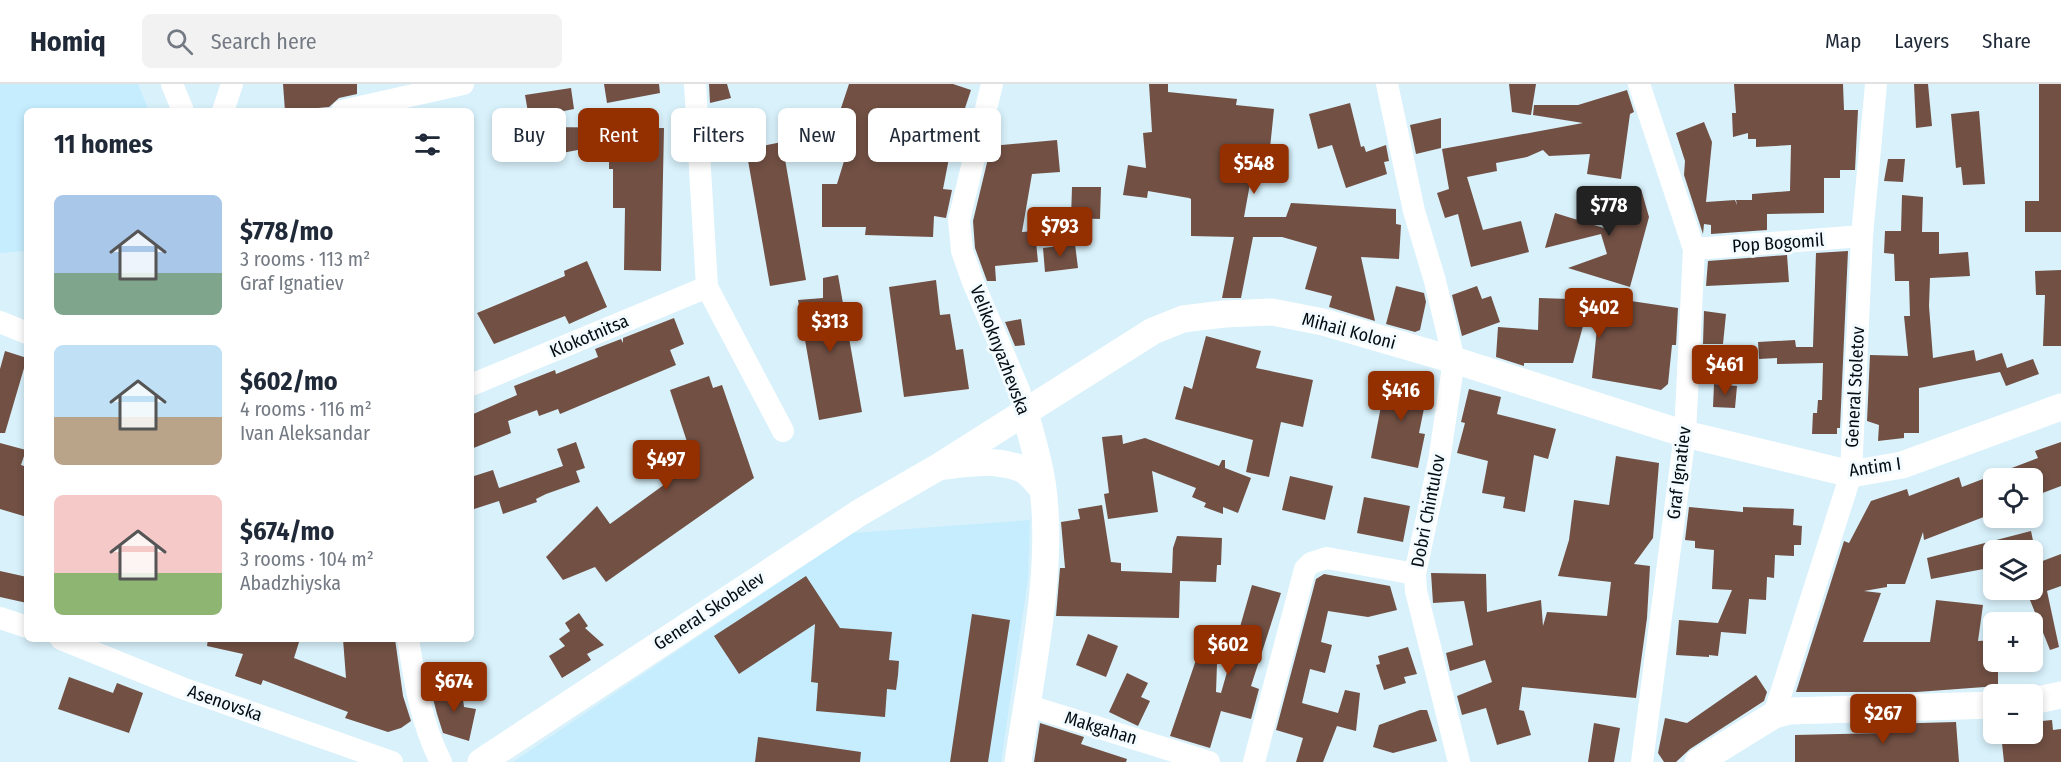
<!DOCTYPE html>
<html lang="en">
<head>
<meta charset="utf-8">
<style>
	:root { --surface:#fff; --page:#f2f2f3; --text:#1f2937; --muted:#747a83; --line:#e0e1e3; --accent:#942f00 }
	body { margin:0; font-family:"Fira Sans Condensed",sans-serif; background:var(--page); color:var(--text); height:100vh; display:flex; flex-direction:column; font-size:22px; white-space:nowrap }
	* { box-sizing:border-box; margin:0 }
	p { font-size:20px; color:var(--muted) }
	.icon { flex:none; width:33px; height:33px; fill:none; stroke:currentColor; stroke-width:2; stroke-linecap:round; stroke-linejoin:round }
	.map { position:relative; flex:1; overflow:hidden }
	.details { position:absolute; left:24px; top:24px; width:450px; height:534px; display:flex; flex-direction:column; background:var(--surface); border-radius:9px; box-shadow:0 3px 9px #0003 }
	.details>* { flex:none }
	.banner { position:absolute; left:492px; top:24px; width:570px; height:54px; display:flex; gap:12px }
	.controls { position:absolute; left:1983px; top:384px; display:grid; gap:12px }
	.controls a { display:grid; place-items:center; width:60px; height:60px; border-radius:9px; background:var(--surface); box-shadow:0 3px 9px #0003; font-size:30px }
	.price { position:absolute; translate:-50% -51px; padding:0 14px; border-radius:6px; background:var(--accent); color:#fff; font-size:20px; line-height:39px; filter:drop-shadow(0 2px 3px #0008) }
	.price::after { content:''; position:absolute; left:50%; top:36px; width:18px; height:14px; margin-left:-9px; background:inherit; clip-path:polygon(0 0,100% 0,50% 100%) }
	.price.active { background:#222; color:#fff }
	ul { padding:0; list-style:none }
	li { display:flex; align-items:center; gap:18px; height:150px; padding:0 30px }
	li span { display:grid; place-items:center; flex:none; width:168px; height:120px; border-radius:9px; color:#555 }
	li>.icon { margin-inline-start:auto }
	span .icon { width:72px; height:72px; fill:#fffc; stroke-width:1 }
	li b { font-size:26px }
	h2 { display:flex; justify-content:space-between; align-items:center; height:72px; padding:0 30px; font-size:26px }
	.pill { padding:0 21px; border-radius:9px; background:var(--surface); box-shadow:0 3px 9px #0003; font-size:21px; line-height:54px }
	.pill.active { background:var(--accent); color:#fff }
	header { display:flex; align-items:center; gap:36px; box-sizing:border-box; height:84px; padding:0 30px; background:var(--surface); border-bottom:2px solid var(--line) }
	header strong { font-size:28px }
	nav { display:flex; gap:33px; margin-inline-start:auto; font-size:21px }
	.search { width:420px; height:54px; background:var(--page); display:flex; align-items:center; gap:15px; box-sizing:border-box; padding:0 21px; border-radius:9px; color:var(--muted); font-size:22px }
	.map>svg:first-child { display:block }
</style>
</head>
<body>
<header>
<strong>Homiq</strong>
<div class="search"><svg class="icon" aria-label="search" viewBox="0 0 24 24"><circle cx="10" cy="10" r="6"/><path d="M15 15l6 6"/></svg>Search here</div>
<nav><a>Map</a><a>Layers</a><a>Share</a></nav>
</header>
<div class="map">
<svg width="2061" height="678" viewBox="0 0 2061 678">
	<rect width="100%" height="100%" fill="#d8f1fb"/>
	<path fill="#c5edfe" d="M0,0H138L149,27H27V167L0,169Z
		M1030,436L1028,495L1001,678H513L852,449Z"/>
	<path fill="#725044" d="M283,0H357V10L339,14L329,23L285,27Z
		M604,0H659L660,9L607,19Z
		M709,0H727L731,14L710,19Z
		M849,0H953L971,6L950,69L943,105L952,106L946,134L934,132L933,153L865,151L866,143H822V100H837L853,48L835,42Z
		M1149,0H1168V8L1237,15L1236,21L1274,25L1269,74L1255,72L1253,81L1249,82L1253,83L1244,133H1286L1291,119L1396,125V140L1401,141L1399,175L1361,173L1375,237L1329,223L1332,212L1305,205L1317,163L1282,153H1253L1241,214H1222L1234,153L1191,152V115L1189,114L1148,107L1147,114L1123,111L1128,81L1146,84L1143,49L1152,48Z
		M1509,0H1536L1531,31L1512,28Z
		M1734,0H1843L1844,26H1858L1855,86H1840V94H1824V129L1767,130V146L1711,150V141L1704,140L1703,150L1684,91L1685,77L1676,49L1704,38L1712,58L1706,118L1735,116L1737,121L1736,116H1752V110L1790,107L1791,61L1756,63V55H1748V49L1733,53L1732,29H1736Z
		M1914,0H1928L1932,42L1916,44Z
		M2039,0H2061V148H2025V117H2039Z
		M571,4L574,25L529,34L525,11Z
		M1627,6L1634,28L1630,30L1621,95L1587,90L1590,70L1549,72L1543,66L1527,73L1496,79L1497,87L1467,93L1483,146L1521,137L1529,168L1471,183L1458,130L1445,134L1437,109L1449,105L1442,65L1583,39L1533,31L1534,21H1578Z
		M1350,19L1361,63L1364,62L1366,68L1386,61L1389,77L1384,78L1387,90L1346,104L1332,61L1318,65L1309,30Z
		M1979,27L1985,100L1963,101L1961,83L1956,84L1951,30Z
		M1441,34V64L1416,70L1410,41Z
		M535,43L664,44L661,187L624,186L625,124H613V85H609V75H604V61L541,73Z
		M1057,56L1060,88L1032,90L1022,148L1035,147L1038,178L995,182L996,197H987L975,164L973,137L991,62Z
		M782,58L806,196L770,202L746,65Z
		M1888,75H1905L1903,98L1884,97Z
		M1072,103H1101L1100,135L1071,134Z
		M1641,105L1649,133L1630,203L1568,184L1607,170L1601,150L1545,164L1555,129L1607,145L1600,117Z
		M1902,111L1923,113L1922,148H1939V170L1968,168L1970,192L1930,194L1929,222L1933,274L1974,266L1976,277L2002,269L2007,284L2033,275L2039,290L2006,302L2000,288L1919,304V349H1904V354L1878,357L1879,341L1867,337L1870,271L1908,272L1904,232H1910L1909,197H1895L1894,170L1884,169L1885,147H1901Z
		M1075,160L1078,184L1045,188L1043,164Z
		M1848,167L1840,344H1837V350H1812L1813,329H1817L1818,316H1822L1823,279L1777,280V274L1759,275L1758,258L1795,256L1796,263H1813L1816,169Z
		M1787,171L1789,198L1706,202L1708,177Z
		M587,177L607,223L569,240L565,232L494,260L477,229L565,192L564,187Z
		M2061,186V262H2043L2045,211H2036L2035,187Z
		M838,191L862,328L819,336L798,216L823,214V194Z
		M936,196L940,231L950,230L956,266L963,265L969,305L904,313L889,203Z
		M1396,202L1424,209L1426,218L1420,246L1415,248L1386,240Z
		M1477,202L1482,215L1491,212L1500,238L1462,252L1452,211Z
		M1539,214L1631,217L1678,224L1676,261H1672L1668,300L1661,306L1592,294L1597,244L1583,242L1573,279H1524V282L1496,273L1498,243L1538,246Z
		M1704,227L1726,230L1723,260H1703Z
		M674,234L684,260L670,266L676,281L560,330L558,325L539,332L537,326L508,337L511,349L471,365V331L517,311L514,302L555,286L556,290L598,273L595,265L621,255L623,259V254Z
		M1021,235L1025,261L1015,262L1005,238Z
		M1206,252L1261,267L1256,284L1313,296L1303,343L1281,338L1269,393L1246,388L1253,356L1175,335L1184,302L1192,305Z
		M5,267L27,274L5,349H0V285Z
		M1387,291L1429,300L1419,349L1425,350L1418,384L1371,374Z
		M709,292L713,304L722,301L754,394L606,498L595,483L563,496L546,473L597,422L610,440L694,379L670,306Z
		M1714,300L1737,302L1735,324L1713,323Z
		M1469,305L1501,313L1497,330L1556,345L1548,375L1534,371L1525,428L1503,424L1505,413L1482,409L1488,377L1457,369L1465,339L1461,338Z
		M1122,351L1123,360L1145,354L1219,382L1222,376H1225V384L1251,394L1238,429L1223,423V430L1204,423L1206,419L1192,413L1196,404L1152,387L1158,428L1108,435L1104,410L1109,409L1102,353Z
		M576,358L585,384L576,387L580,398L546,410L536,415L537,418L503,430L499,417L471,426V393L493,386L499,404L563,382L557,365Z
		M2061,358V402L2032,413V394H1994V429L1924,456L1923,448L1905,500H1887V503L1864,507L1881,509L1863,558H1930L1936,516L1983,521L1978,557L1994,556V578H1998V602L1917,608H1796L1844,457L1849,459L1871,417L1907,405L1909,412L1959,393L1962,403L2038,374L2035,367Z
		M0,359L26,366L21,381L27,383V433L0,425Z
		M1616,372L1659,379L1653,454L1634,480L1650,482L1647,534L1636,614L1522,603L1519,626L1524,627L1531,651L1497,661L1486,624L1462,631L1457,612L1492,598L1485,576L1450,587L1446,569L1473,561L1464,517L1433,519L1431,489L1486,490L1487,528L1541,516L1543,542L1547,528L1607,532L1611,498L1558,492L1569,456L1574,416L1609,421Z
		M1290,392L1333,402L1325,436L1282,426Z
		M1364,413L1410,422L1403,458L1357,449Z
		M1102,421L1111,478L1121,479V487L1172,489L1173,464L1177,452L1222,454L1221,481H1217L1216,498L1180,497L1179,534L1056,532L1060,484H1065L1061,438L1080,435L1078,425Z
		M1689,423L1743,428V423L1794,425L1793,441L1802,442L1801,461H1794V472L1775,471L1774,494L1767,493L1766,516L1749,515L1746,550L1721,548L1718,572L1709,571V573L1676,571L1679,536L1718,539L1732,506L1712,505L1714,466L1695,464V457L1685,456Z
		M2031,447L2035,466H1994V483L1931,495L1927,474Z
		M2061,470V502L2047,507L2059,563L2050,566L2026,506H2032V481Z
		M0,487L27,493V519L0,513Z
		M1324,490L1390,502L1397,526L1368,533L1328,527L1321,558L1332,561L1325,589L1310,585L1302,619L1338,629L1345,606L1360,609L1356,647L1337,642L1323,678H1296L1303,654L1276,646L1316,495Z
		M806,492L840,544L892,548L889,576L899,577L898,591L896,606L887,605L885,633L816,627L818,599L811,598L815,540L739,590L714,552Z
		M1252,501L1281,509L1251,602L1259,605L1251,635L1221,627L1210,664L1170,652L1197,573L1217,580L1216,608L1221,609Z
		M579,529L588,542L585,544L604,561L587,570L591,576L562,594L549,572L565,562L559,555L570,547L565,539Z
		M972,530L1010,536L988,678H950Z
		M1088,550L1118,562L1106,593L1076,581Z
		M208,555H300L294,574L346,594L343,555H395L403,612L411,637L401,644L388,648L345,634L348,628L263,596L261,601L235,592L243,570L207,562Z
		M1408,563L1417,590L1404,593L1406,599L1384,606L1376,581L1380,580L1378,572Z
		M1127,589L1148,599L1141,613L1150,617L1138,642L1109,628Z
		M1756,591L1767,608L1764,617L1690,665L1676,678H1664L1658,669L1665,634L1687,639Z
		M69,593L113,609L117,599L143,609L129,649L58,625Z
		M453,604L454,608L462,607L464,623L476,625L469,657L443,649L437,630L431,607Z
		M1420,626H1427L1437,657L1393,669L1373,663L1379,641Z
		M2052,636L2053,646L2061,645V678H2004L2001,650H2032V638Z
		M1956,638L1959,678H1795V651L1885,649L1884,640Z
		M1040,639L1084,653L1081,660L1127,675L1126,678H1034Z
		M1594,639L1620,644L1614,678H1588Z
		M758,653L861,668L860,678H755Z"/>
	<g fill="none" stroke-linecap="round" stroke-linejoin="round">
		<path stroke="#fff" stroke-width="22" d="M172,0L183,27
			M695,0L707,203L783,347
			M992,0L959,136L962,167L973,198L1019,306L1025,329
			M1387,0L1414,127L1435,197L1454,276L1439,377L1415,490L1416,507L1459,678
			M1639,0L1694,165L1685,350L1642,678
			M223,27L232,0
			M342,27L463,0
			M1694,165L1862,152
			M0,238L27,249
			M471,301L707,203
			M0,534L27,543
			M61,555L182,604L392,678
			M408,555C415,598 421,639 441,678
			M1026,621L1209,678
			M1774,631L1851,390L1862,152L1876,0
			M1254,678L1305,485L1311,479L1327,474L1415,490"/>
		<path stroke="#fff" stroke-width="27" d="M945,382C970,379 997,375 1022,385C1030,389 1037,399 1043,405
			M2032,617L2061,611
			M481,678L859,429L940,382L1153,247L1183,235L1224,230L1272,228L1323,238L1454,276L1685,350L1851,390L1902,381L2061,323
			M1018,678C1030,595 1054,488 1043,405C1040,379 1032,354 1025,329
			M1698,678L1774,631L1789,627L1994,621"/>
	</g>
	<g text-anchor="middle" stroke-width="6" stroke-linejoin="round" paint-order="stroke">
		<g font-size="18" fill="#010d13" stroke="#f3fbff">
			<text transform="translate(1778 159) rotate(-4)" y="6">Pop Bogomil</text>
			<text transform="translate(1349 247) rotate(15)" y="6">Mihail Koloni</text>
			<text transform="translate(589 252) rotate(-23)" y="6">Klokotnitsa</text>
			<text transform="translate(1000 266) rotate(69)" y="6">Velikoknyazhevska</text>
			<text transform="translate(1855 303) rotate(-87)" y="6">General Stoletov</text>
			<text transform="translate(1875 383) rotate(-8)" y="6">Antim I</text>
			<text transform="translate(1679 389) rotate(-83)" y="6">Graf Ignatiev</text>
			<text transform="translate(1428 427) rotate(-79)" y="6">Dobri Chintulov</text>
			<text transform="translate(709 527) rotate(-33)" y="6">General Skobelev</text>
			<text transform="translate(225 619) rotate(19)" y="6">Asenovska</text>
			<text transform="translate(1101 644) rotate(17)" y="6">Makgahan</text>
		</g>
	</g>
</svg>
<div class="controls">
<a><svg class="icon" aria-label="locate" viewBox="0 0 24 24"><circle cx="12" cy="12" r="6"/><path d="M12 2v4M12 18v4M2 12h4M18 12h4"/></svg></a>
<a><svg class="icon" aria-label="layers" viewBox="0 0 24 24"><path d="M12 4l9 5-9 5-9-5zM3 14l9 5 9-5"/></svg></a>
<a>+</a>
<a>−</a>
</div>
<b class="price" style="left:1254px;top:111px">$548</b>
<b class="price active" style="left:1609px;top:153px">$778</b>
<b class="price" style="left:1060px;top:174px">$793</b>
<b class="price" style="left:1599px;top:255px">$402</b>
<b class="price" style="left:830px;top:269px">$313</b>
<b class="price" style="left:1725px;top:312px">$461</b>
<b class="price" style="left:1401px;top:338px">$416</b>
<b class="price" style="left:666px;top:407px">$497</b>
<b class="price" style="left:1228px;top:592px">$602</b>
<b class="price" style="left:454px;top:629px">$674</b>
<b class="price" style="left:1883px;top:661px">$267</b>
<div class="banner">
<a class="pill">Buy</a>
<a class="pill active">Rent</a>
<a class="pill">Filters</a>
<a class="pill">New</a>
<a class="pill">Apartment</a>
</div>
<section class="details">
<h2>11 homes<svg class="icon" aria-label="filters" viewBox="0 0 24 24"><path d="M4 7h16M4 17h16"/><circle cx="9" cy="7" r="2"/><circle cx="15" cy="17" r="2"/></svg></h2>
<ul>
<li><span style="background:linear-gradient(#a9c7e8 65%,#7fa58c 0)"><svg class="icon" aria-label="home" viewBox="0 0 24 24"><path d="M3 11l9-7 9 7M6 9v11h12V9"/></svg></span><div><b>$778/mo</b><p>3 rooms · 113 m²</p><p>Graf Ignatiev</p></div></li>
<li><span style="background:linear-gradient(#bfe0f5 60%,#b9a48a 0)"><svg class="icon" aria-label="home" viewBox="0 0 24 24"><path d="M3 11l9-7 9 7M6 9v11h12V9"/></svg></span><div><b>$602/mo</b><p>4 rooms · 116 m²</p><p>Ivan Aleksandar</p></div></li>
<li><span style="background:linear-gradient(#f6c9c9 65%,#8fb573 0)"><svg class="icon" aria-label="home" viewBox="0 0 24 24"><path d="M3 11l9-7 9 7M6 9v11h12V9"/></svg></span><div><b>$674/mo</b><p>3 rooms · 104 m²</p><p>Abadzhiyska</p></div></li>
</ul>
</section>
</div>
</body>
</html>
